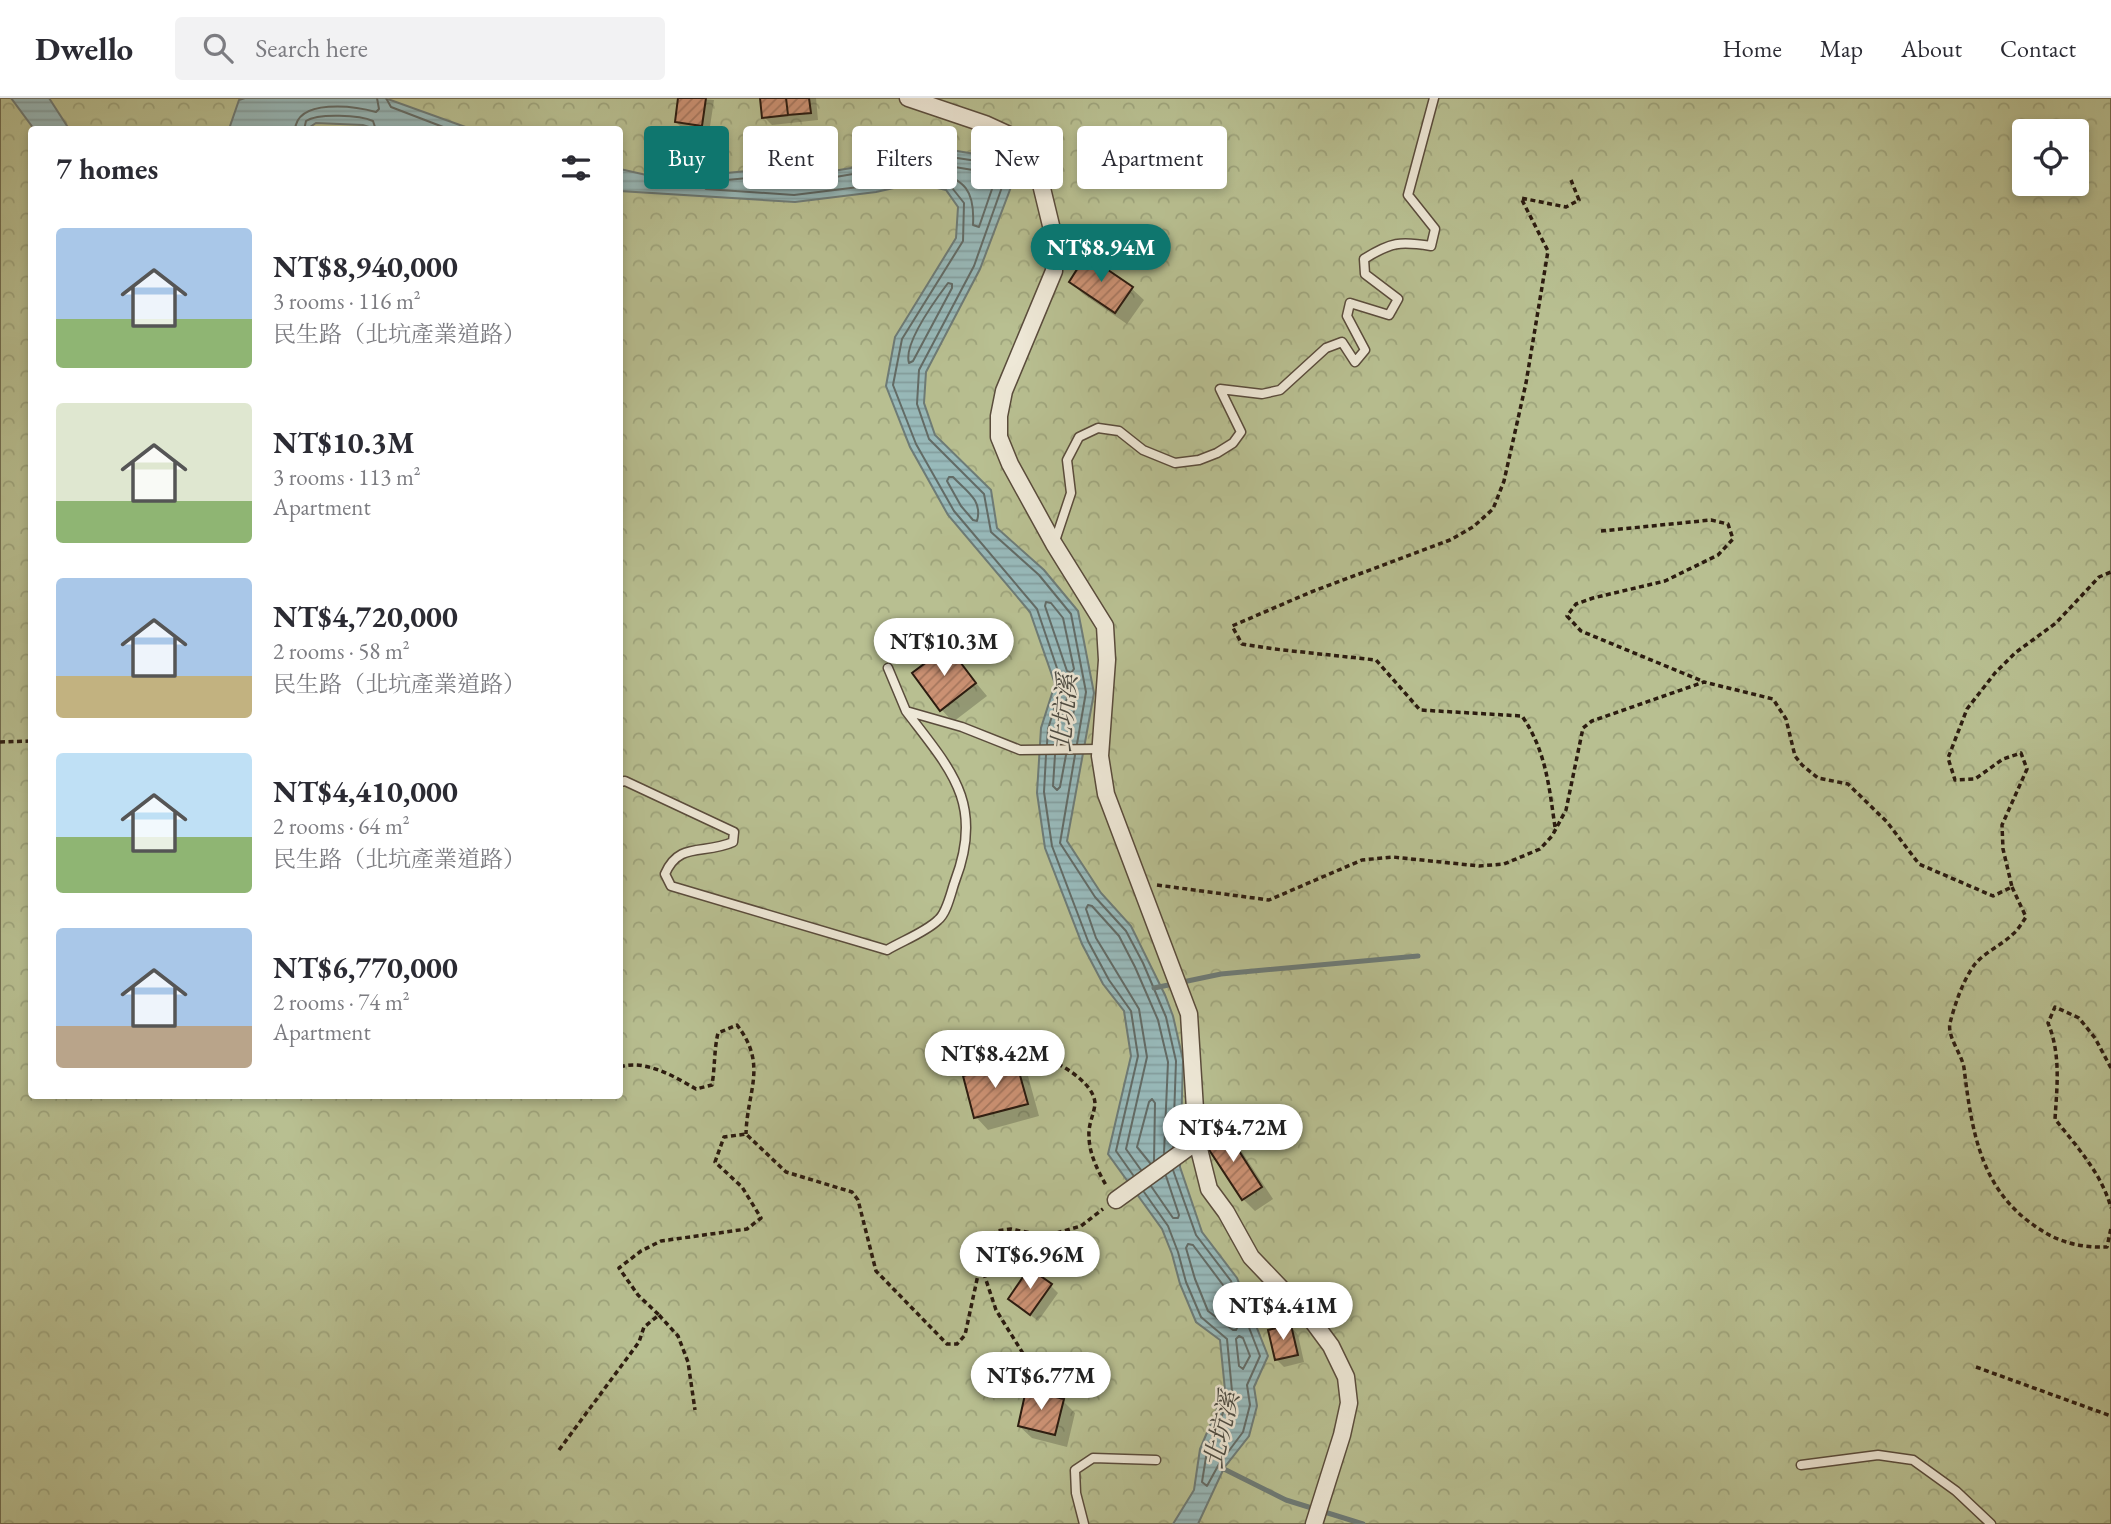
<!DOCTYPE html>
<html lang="en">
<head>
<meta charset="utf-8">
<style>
	:root { --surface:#fff; --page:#f2f2f3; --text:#2b2b33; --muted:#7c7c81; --line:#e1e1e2; --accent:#0f766e }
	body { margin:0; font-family:"EB Garamond","Noto Serif TC",serif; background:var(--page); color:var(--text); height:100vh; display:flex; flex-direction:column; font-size:26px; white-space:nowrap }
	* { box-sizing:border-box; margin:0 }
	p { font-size:23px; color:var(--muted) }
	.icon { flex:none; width:38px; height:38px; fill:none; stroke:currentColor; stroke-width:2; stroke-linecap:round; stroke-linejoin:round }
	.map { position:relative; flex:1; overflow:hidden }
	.sheet { position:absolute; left:28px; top:28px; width:595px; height:973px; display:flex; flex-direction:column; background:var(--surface); border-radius:7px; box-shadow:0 4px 10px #0003 }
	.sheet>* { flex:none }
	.hud { position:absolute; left:644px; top:28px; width:665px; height:63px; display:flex; gap:14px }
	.controls { position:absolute; left:2012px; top:21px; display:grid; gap:14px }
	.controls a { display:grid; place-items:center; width:77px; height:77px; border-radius:7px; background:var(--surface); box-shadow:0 4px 10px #0003; font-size:35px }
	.price { position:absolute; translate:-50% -60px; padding:0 16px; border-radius:24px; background:#fff; color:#222; font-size:23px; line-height:46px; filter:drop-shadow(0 2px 4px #0008) }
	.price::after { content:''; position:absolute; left:50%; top:42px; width:21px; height:16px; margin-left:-10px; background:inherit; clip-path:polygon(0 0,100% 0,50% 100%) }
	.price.current { background:var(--accent); color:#fff }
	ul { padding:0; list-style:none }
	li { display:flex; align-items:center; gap:21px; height:175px; padding:0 28px }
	li span { display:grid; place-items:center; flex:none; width:196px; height:140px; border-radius:7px; color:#555 }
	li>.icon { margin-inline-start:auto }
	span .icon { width:84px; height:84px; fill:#fffc; stroke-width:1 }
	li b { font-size:30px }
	h2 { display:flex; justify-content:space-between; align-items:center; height:84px; padding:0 28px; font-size:30px }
	.pill { padding:0 24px; border-radius:7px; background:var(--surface); box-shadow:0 4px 10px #0003; font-size:24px; line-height:63px }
	.pill.current { background:var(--accent); color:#fff }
	header { display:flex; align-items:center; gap:42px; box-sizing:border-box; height:98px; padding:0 35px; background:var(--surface); border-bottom:2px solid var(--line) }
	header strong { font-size:33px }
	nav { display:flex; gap:38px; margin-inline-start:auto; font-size:24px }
	.search { width:490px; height:63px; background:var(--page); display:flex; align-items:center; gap:18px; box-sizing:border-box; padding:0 24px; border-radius:7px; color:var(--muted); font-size:26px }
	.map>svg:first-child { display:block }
</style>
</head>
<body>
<header>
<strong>Dwello</strong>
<div class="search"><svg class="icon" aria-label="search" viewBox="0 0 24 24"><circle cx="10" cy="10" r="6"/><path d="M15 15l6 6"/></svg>Search here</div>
<nav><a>Home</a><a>Map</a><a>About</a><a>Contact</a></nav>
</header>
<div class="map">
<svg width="2111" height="1426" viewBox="0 0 2111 1426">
	<defs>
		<pattern id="forest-crowns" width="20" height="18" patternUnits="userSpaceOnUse" patternTransform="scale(1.75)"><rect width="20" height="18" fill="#b8bf91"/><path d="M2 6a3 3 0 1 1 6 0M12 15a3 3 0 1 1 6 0" fill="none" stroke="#9ea47c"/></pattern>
		<pattern id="water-rules" width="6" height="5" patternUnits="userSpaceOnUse" patternTransform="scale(1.75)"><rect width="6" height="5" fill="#98babb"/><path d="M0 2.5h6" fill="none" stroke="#839fa0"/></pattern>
		<pattern id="building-hatch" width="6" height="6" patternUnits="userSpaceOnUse" patternTransform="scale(1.75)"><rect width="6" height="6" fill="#cb9173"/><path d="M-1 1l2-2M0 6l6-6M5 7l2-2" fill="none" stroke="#a5765d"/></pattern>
	</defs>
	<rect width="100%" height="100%" fill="#e5dcc2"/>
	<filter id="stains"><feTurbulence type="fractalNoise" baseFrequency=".00286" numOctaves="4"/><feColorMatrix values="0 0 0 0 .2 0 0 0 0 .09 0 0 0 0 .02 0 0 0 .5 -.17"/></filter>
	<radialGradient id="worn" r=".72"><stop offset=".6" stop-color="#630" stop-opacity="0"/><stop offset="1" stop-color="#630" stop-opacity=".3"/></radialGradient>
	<path fill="url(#forest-crowns)" stroke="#726e50" stroke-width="2" fill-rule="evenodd" d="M0,0H2111V1426H0ZM32,32H620V998H32ZM2025,33H2077V86H2025Z"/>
	<path fill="url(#water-rules)" stroke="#6d7b77" stroke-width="2" d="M11,0H49L69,31H34Z
		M245,0H385L471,31L378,32L363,27L316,25L307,31H229L239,2Z
		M897,49L945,51L981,57L1011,89L980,171L926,274L924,305L935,337L991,392L997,430L1044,472L1078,513L1094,595L1067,743L1101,795L1131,828L1165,897L1173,918L1183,962L1180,1069L1202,1134L1237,1180L1268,1258L1254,1289L1257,1308L1249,1338L1224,1370L1198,1426H1173L1194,1392L1200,1351L1225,1292L1220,1242L1196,1224L1180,1186L1172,1156L1162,1131L1108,1056L1131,958L1124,913L1103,886L1082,846L1045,750L1037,695L1041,630L1055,586L1030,514L948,417L910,349L886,288L895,239L956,140L958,109L946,92L916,85L876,94L795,104L620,93V71L664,81L747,73L810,77L851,70Z"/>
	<path fill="#0003" d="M679,0L714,2L709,35L684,32L676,24Z
		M762,0H816L818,22L772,27L764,19Z
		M1071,184L1131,190L1144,202L1127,226L1083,196Z
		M947,550L987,598L953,624L941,611Z
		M1016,965L1028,978L1039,1018L988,1032L976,1019Z
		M1224,1033L1236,1045L1273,1101L1255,1113L1243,1101Z
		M1050,1187L1058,1195L1038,1223L1010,1201Z
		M1291,1229L1298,1237L1304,1264L1284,1269L1276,1261Z
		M1063,1303L1075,1315L1067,1349L1032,1340L1019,1328Z"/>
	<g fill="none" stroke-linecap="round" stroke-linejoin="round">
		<path stroke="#626b66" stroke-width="2" d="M386,0L391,9L451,32
			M295,32C297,0 355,8 376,14L379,11L377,0
			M304,32L306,23C318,15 360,17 373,23L376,32
			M936,66L973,72L992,91L979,129L973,127C975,92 965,82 933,72V68Z
			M948,185L952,186V190L913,263L909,265C903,246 936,201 948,185Z
			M949,379H953C966,393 983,402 977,423L973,422L961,408L947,383Z
			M1046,504L1051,505L1063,520L1074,571L1071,575L1067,573L1045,508Z
			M1047,646L1048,631L1062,585L1037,511L954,413L916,346L893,287L902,241L963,143L964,105L949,86L917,78L875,87L794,97L706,91L703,88L705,84L748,80L812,83L853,76L899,56L944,58L977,63L1002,89L974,168L919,272L917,306L929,341L984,396L991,434L1039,477L1071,516L1086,594L1077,646
			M1056,646L1057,633L1070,590L1074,588L1077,595L1068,646
			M1046,657L1044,694L1052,748L1088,843L1109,882L1131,913L1138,958L1116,1053L1133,1077
			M1055,657L1053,688L1057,692L1060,689L1066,657
			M1075,657L1060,745L1095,799L1126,833L1143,865L1166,919L1176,963L1173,1048
			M1150,1065L1137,1049L1149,1004L1152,1001L1155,1005L1154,1063
			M1141,1072L1126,1051L1147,959L1139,911L1096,840L1086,811L1088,807L1092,808L1119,838L1135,869L1158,922L1168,964L1164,1055
			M1151,1088L1173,1120H1178L1179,1117L1166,1078
			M1144,1094L1168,1128L1178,1154L1186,1184L1201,1219L1227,1241L1232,1293L1207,1353L1202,1384L1207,1388L1219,1366L1243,1334L1250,1307L1247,1287L1260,1258L1231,1183L1196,1137L1173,1072
			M1188,1146L1193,1147L1223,1187L1238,1228L1236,1232H1233L1208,1213L1195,1181L1186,1150Z
			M1239,1238L1243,1240L1250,1258L1243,1271L1239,1268L1236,1241Z"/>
		<path stroke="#6d7b77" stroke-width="5" d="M1154,890L1221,876L1418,858
			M1220,1369L1286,1402L1363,1426"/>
	</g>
	<path fill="url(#building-hatch)" stroke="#2c1c10" stroke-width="2" d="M678,0H706L702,28L675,24Z
		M760,0H786L788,17L762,20Z
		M786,0H809L811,15L788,17Z
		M1086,157L1133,189L1115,215L1069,184Z
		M948,548L976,585L940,613L912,575Z
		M1016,963L1028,1006L974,1020L963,978Z
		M1225,1031L1262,1089L1242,1102L1204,1044Z
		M1029,1170L1052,1186L1030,1217L1008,1201Z
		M1291,1227L1298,1257L1275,1262L1268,1232Z
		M1026,1292L1064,1301L1055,1337L1018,1328Z"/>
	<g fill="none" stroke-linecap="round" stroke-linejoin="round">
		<g stroke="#5a4c3c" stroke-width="11">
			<path id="lane" d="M1055,443L1071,395L1067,362L1079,339L1098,330L1119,333L1143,352L1175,365L1199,362L1217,355L1233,345L1241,334L1220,291L1262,296L1280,292L1326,250L1342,244L1355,264L1365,252L1347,218L1350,205L1389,217L1398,201L1365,176L1364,161C1391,144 1400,143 1431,148L1435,131L1408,97L1434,0
				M888,570L906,613
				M620,684L625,683L734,734L733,744C704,757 679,743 665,776L671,788L887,852C902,843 926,834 938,822C947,815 951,794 955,783C985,705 950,671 906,613L962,629L1020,652L1101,651
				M1801,1367L1878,1357L1913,1362L1956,1393L1991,1426
				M1084,1426L1076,1395L1075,1372L1093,1360L1156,1362"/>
		</g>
		<g stroke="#5a4c3c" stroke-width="19">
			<path id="street" d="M908,0L985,26L1009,37L1039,78L1055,144L1054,173L1004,293L999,318V339L1010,366L1054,446L1105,528L1107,562L1100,658L1106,696L1189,916L1197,1043L1209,1091L1226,1114L1251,1159L1314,1225L1331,1248L1346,1279L1349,1305L1342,1337L1314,1426
				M1116,1102L1196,1044"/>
		</g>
		<path stroke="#2c1c10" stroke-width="3.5" stroke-dasharray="5 3.5" stroke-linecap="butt" d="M1601,433L1711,422L1728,426L1733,441L1718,457L1665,483L1593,500L1576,506L1567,518L1581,533L1702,583
			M0,644L32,643
			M1555,729C1549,688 1546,653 1522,618L1420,612L1376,562L1274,551L1242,546L1232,528L1311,494L1450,442L1473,429L1493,411L1504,383L1526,285L1548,153L1521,100L1566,109L1579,102L1571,82
			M1157,787L1269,802L1362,762L1393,759L1479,768L1504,766L1540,751L1552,738L1566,712L1583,630L1592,623L1704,584L1773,601L1786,621L1795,658L1802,667L1818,680L1848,686L1887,724L1919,766L1993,798L2012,789L2003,751L2002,727L2027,671L2021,655L2003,661L1975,681L1955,682L1948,660L1967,611L1995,575L2015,555L2056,525L2099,479L2111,474
			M2012,789L2026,819C2022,825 2018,832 2013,836C2002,847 1985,854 1975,866C1963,882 1955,906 1950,925C1947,939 1962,956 1964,970C1972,1035 1981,1095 2041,1132C2060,1145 2084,1150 2107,1149L2111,1130
			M1034,957C1052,960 1095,983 1095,1006C1094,1016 1088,1027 1089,1038C1089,1056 1098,1073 1107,1089
			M620,969C644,961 674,978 696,991L712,987C715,969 714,952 718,935L737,927C768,967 747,993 746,1036
			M2111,970L2095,940L2079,920L2055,909L2048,925C2061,956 2057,989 2055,1021C2077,1049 2102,1076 2111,1110
			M981,1167L996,1212L1024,1257
			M659,1217L678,1238L688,1264L695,1312
			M1976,1269L2111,1318
			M559,1352L639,1244L644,1229L659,1217L638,1197L619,1170L641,1153L661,1143L747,1131L761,1120L742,1089L715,1064L724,1039L746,1036L786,1074L852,1094L858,1102L876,1173L947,1246H957L965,1237L984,1149L996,1133L1011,1131L1046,1138L1081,1128L1103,1111"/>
		<use href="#lane" stroke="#eee8d7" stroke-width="8"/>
		<use href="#street" stroke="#eee8d7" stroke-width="16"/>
	</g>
	<g text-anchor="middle" stroke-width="5" stroke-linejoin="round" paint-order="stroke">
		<g font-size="26" font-style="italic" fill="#4c4b43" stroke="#eee8d7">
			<text transform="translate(1064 615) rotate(-85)" y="9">北坑溪</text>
			<text transform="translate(1221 1332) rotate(-77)" y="9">北坑溪</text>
		</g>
	</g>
	<rect width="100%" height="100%" filter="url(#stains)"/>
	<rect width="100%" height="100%" fill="url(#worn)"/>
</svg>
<div class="controls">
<a><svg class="icon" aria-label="locate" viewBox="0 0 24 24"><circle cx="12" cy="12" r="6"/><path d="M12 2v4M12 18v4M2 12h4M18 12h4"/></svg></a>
</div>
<b class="price current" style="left:1101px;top:186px">NT$8.94M</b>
<b class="price" style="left:944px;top:580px">NT$10.3M</b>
<b class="price" style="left:995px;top:992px">NT$8.42M</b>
<b class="price" style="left:1233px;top:1066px">NT$4.72M</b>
<b class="price" style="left:1030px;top:1193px">NT$6.96M</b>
<b class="price" style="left:1283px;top:1244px">NT$4.41M</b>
<b class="price" style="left:1041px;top:1314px">NT$6.77M</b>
<div class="hud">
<a class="pill current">Buy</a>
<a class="pill">Rent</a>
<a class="pill">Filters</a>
<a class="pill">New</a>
<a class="pill">Apartment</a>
</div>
<section class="sheet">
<h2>7 homes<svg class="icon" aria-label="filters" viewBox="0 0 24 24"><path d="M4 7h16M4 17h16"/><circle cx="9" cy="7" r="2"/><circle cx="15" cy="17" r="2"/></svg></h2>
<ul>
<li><span style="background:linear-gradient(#a9c7e8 65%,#8fb573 0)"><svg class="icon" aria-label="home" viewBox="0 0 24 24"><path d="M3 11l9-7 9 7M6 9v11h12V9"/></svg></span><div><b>NT$8,940,000</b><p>3 rooms · 116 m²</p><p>民生路（北坑產業道路）</p></div></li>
<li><span style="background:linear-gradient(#dfe7d0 70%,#8fb573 0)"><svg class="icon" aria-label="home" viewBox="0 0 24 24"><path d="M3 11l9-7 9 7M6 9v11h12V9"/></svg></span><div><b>NT$10.3M</b><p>3 rooms · 113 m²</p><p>Apartment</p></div></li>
<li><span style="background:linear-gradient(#a9c7e8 70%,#c2b280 0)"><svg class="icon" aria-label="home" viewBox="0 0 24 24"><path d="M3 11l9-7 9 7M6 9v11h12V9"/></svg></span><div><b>NT$4,720,000</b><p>2 rooms · 58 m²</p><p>民生路（北坑產業道路）</p></div></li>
<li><span style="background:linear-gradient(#bfe0f5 60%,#8fb573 0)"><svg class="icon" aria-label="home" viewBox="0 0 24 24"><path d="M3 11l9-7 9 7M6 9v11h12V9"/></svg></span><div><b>NT$4,410,000</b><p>2 rooms · 64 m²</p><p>民生路（北坑產業道路）</p></div></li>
<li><span style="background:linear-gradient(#a9c7e8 70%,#b9a48a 0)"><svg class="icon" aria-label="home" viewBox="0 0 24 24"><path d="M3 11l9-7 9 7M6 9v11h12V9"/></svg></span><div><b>NT$6,770,000</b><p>2 rooms · 74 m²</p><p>Apartment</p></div></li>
</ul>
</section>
</div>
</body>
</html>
